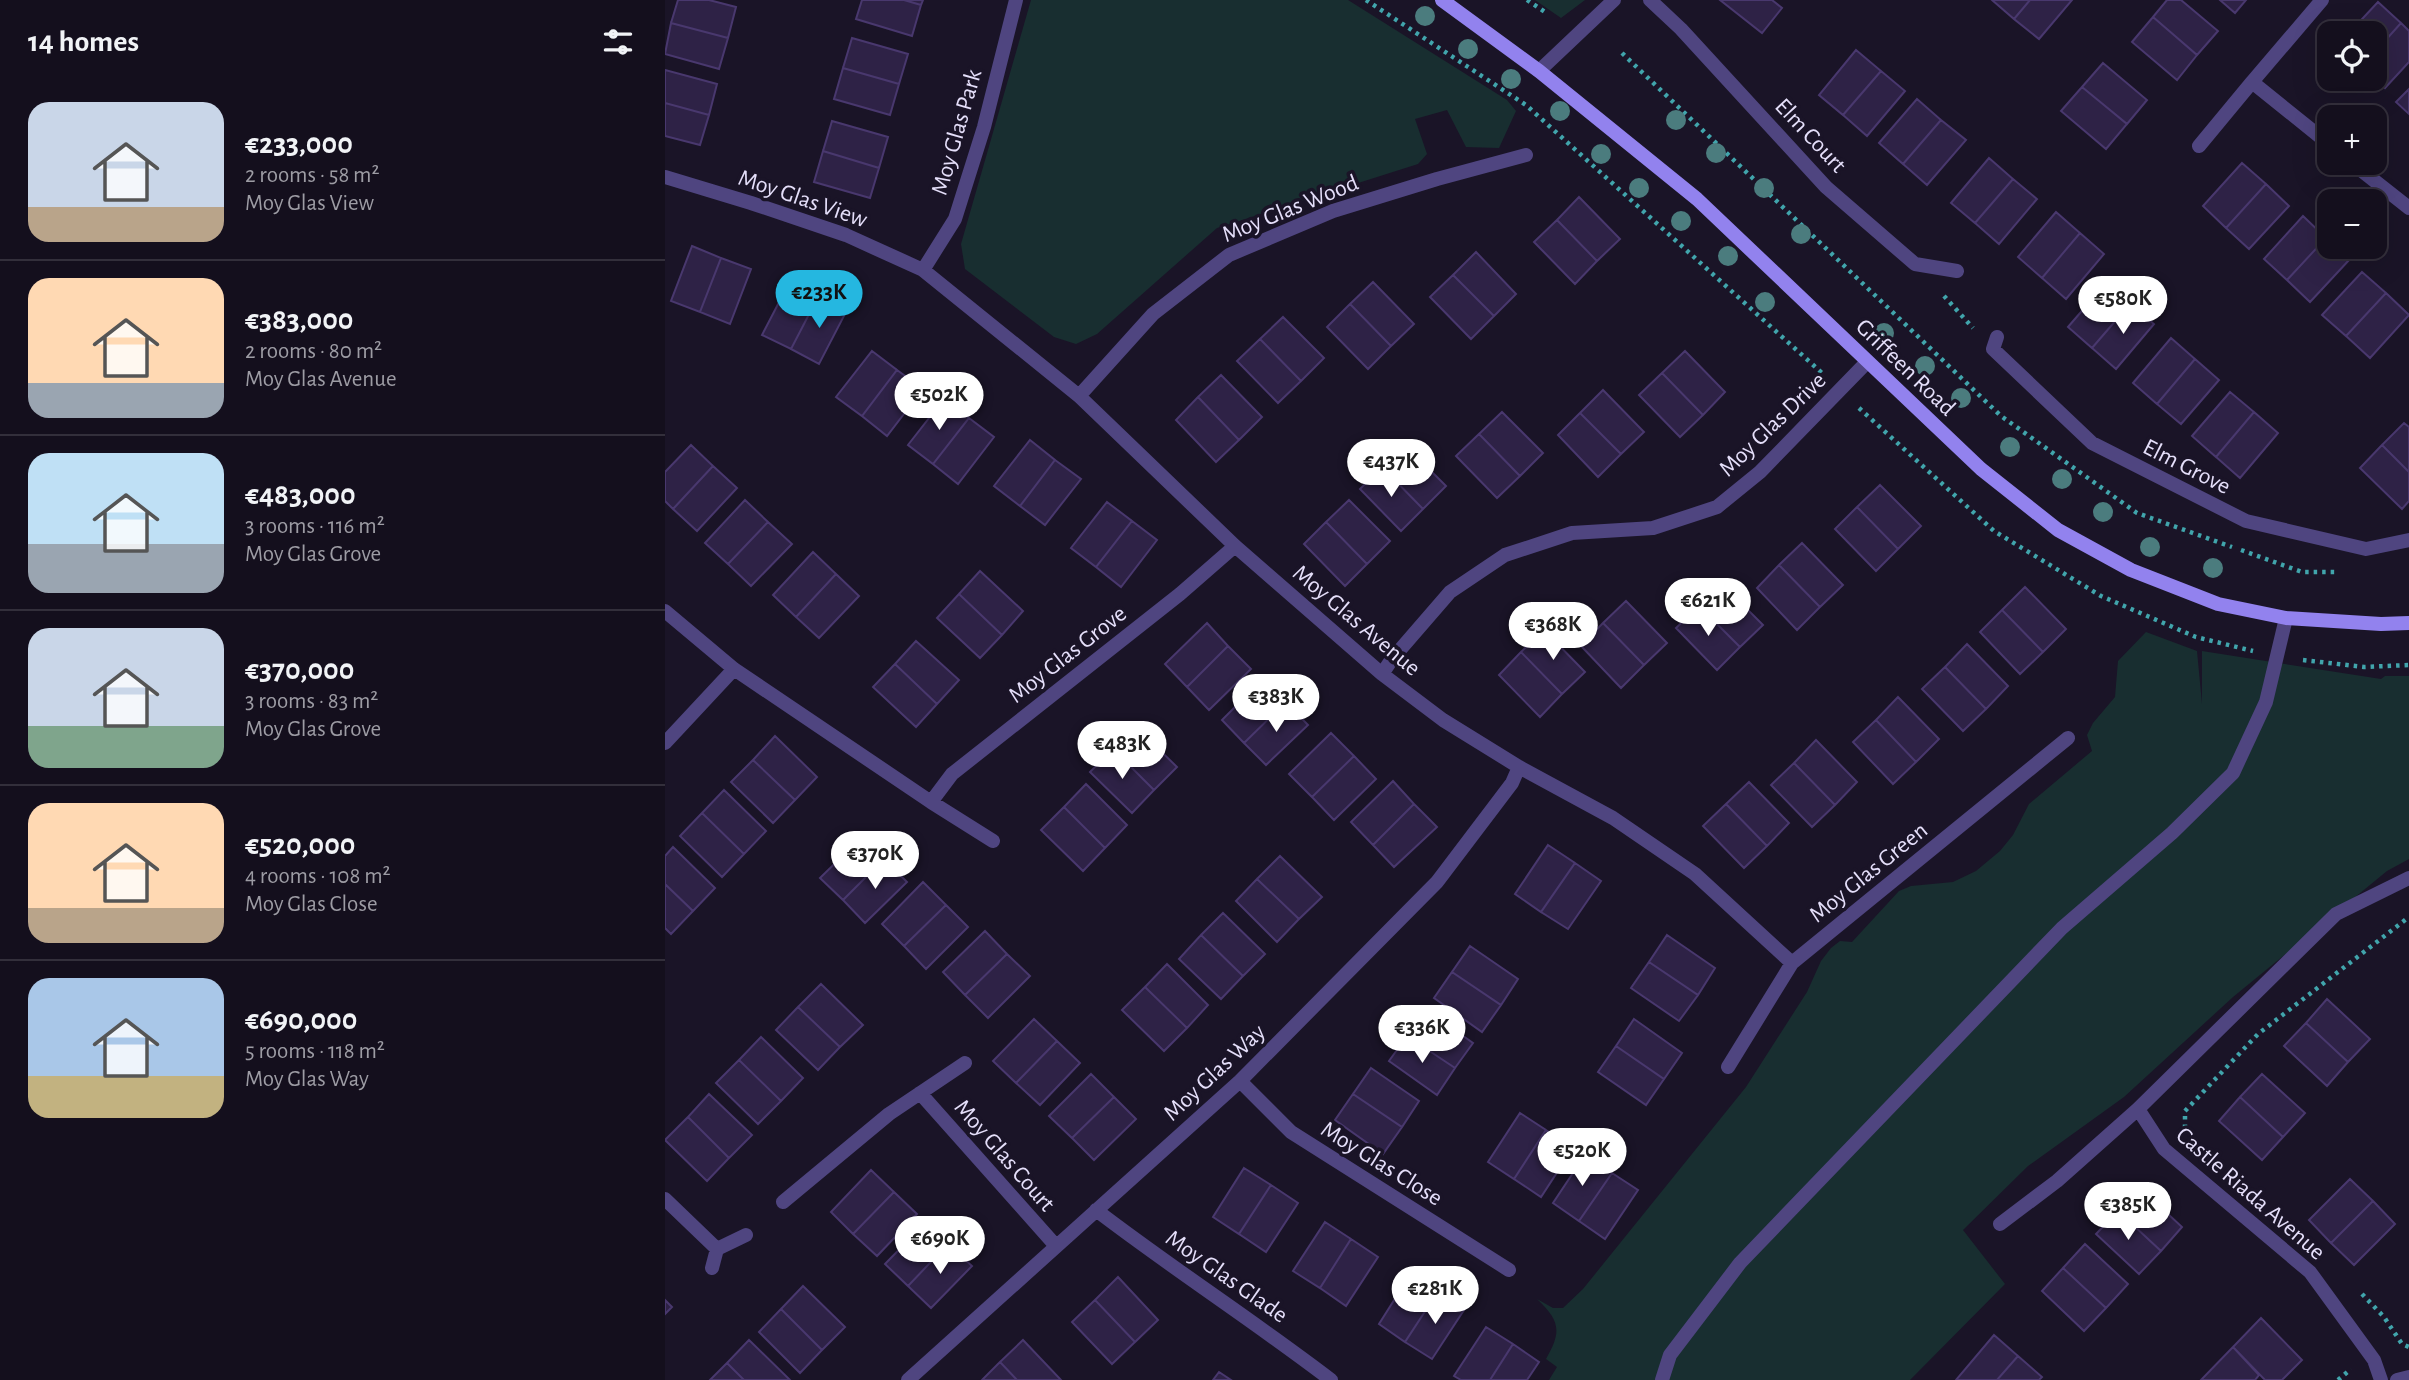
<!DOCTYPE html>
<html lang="en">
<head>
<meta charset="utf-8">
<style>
	:root { --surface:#140f1d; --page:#211d2a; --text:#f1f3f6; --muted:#9d9ca4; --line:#332f3b; --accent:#25b7e0 }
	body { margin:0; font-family:"Alegreya Sans",sans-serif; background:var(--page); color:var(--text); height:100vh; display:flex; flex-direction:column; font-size:26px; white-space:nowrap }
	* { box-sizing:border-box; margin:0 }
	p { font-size:23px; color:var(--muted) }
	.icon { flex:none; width:38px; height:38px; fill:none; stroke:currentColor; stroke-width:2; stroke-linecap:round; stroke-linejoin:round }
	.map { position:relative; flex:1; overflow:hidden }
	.drawer { display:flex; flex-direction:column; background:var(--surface); width:665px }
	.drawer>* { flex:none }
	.fabs { position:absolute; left:1652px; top:21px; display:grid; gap:14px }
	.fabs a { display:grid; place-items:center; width:70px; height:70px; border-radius:14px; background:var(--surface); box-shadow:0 7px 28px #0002,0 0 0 2px var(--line); font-size:35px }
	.price { position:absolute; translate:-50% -60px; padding:0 16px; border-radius:24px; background:#fff; color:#222; font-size:23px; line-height:46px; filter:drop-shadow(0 2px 4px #0008) }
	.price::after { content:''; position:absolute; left:50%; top:42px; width:21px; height:16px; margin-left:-10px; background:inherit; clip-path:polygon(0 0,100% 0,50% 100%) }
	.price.on { background:var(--accent); color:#111 }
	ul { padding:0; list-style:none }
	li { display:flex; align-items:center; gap:21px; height:175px; padding:0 28px }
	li+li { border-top:2px solid var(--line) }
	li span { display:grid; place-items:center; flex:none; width:196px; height:140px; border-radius:21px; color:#555 }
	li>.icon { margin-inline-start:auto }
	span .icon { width:84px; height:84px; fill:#fffc; stroke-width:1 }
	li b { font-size:30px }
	h2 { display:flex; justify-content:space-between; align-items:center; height:84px; padding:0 28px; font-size:30px }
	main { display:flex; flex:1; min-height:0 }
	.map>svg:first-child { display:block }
</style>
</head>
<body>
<main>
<section class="drawer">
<h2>14 homes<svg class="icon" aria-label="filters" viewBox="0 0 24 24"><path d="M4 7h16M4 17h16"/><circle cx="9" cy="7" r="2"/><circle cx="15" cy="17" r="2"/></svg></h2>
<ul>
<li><span style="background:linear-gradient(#c9d6e8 75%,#b9a48a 0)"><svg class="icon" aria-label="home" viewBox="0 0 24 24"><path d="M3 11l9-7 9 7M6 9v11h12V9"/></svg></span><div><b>€233,000</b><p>2 rooms · 58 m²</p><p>Moy Glas View</p></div></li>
<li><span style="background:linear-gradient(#ffd9b3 75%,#9aa5b1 0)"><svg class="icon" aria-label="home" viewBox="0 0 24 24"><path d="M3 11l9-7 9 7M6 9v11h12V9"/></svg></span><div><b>€383,000</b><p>2 rooms · 80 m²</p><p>Moy Glas Avenue</p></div></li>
<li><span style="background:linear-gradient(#bfe0f5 65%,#9aa5b1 0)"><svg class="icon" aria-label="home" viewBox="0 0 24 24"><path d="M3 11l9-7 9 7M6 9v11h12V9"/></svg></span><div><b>€483,000</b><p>3 rooms · 116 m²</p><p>Moy Glas Grove</p></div></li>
<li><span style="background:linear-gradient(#c9d6e8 70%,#7fa58c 0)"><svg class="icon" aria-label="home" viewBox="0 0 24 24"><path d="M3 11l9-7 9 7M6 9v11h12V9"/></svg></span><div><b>€370,000</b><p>3 rooms · 83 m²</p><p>Moy Glas Grove</p></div></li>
<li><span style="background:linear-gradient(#ffd9b3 75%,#b9a48a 0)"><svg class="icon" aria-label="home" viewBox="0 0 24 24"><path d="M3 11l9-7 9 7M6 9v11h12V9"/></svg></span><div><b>€520,000</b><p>4 rooms · 108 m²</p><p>Moy Glas Close</p></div></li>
<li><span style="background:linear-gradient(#a9c7e8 70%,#c2b280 0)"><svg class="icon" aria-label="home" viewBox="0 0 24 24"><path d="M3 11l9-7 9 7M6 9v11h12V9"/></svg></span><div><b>€690,000</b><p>5 rooms · 118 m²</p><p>Moy Glas Way</p></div></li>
</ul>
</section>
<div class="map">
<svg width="1744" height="1380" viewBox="0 0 1744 1380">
	<rect width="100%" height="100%" fill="#1a1427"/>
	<path fill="#182e30" d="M366,0H683L842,100L851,111L834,148L801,147L782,110L750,119L762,154L753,164L552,228L432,334L411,344L389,337L300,269L296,244Z
		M870,0H920L896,18Z
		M1481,632L1532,651L1537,704V651L1716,679L1720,676H1744V859L1722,871L1568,997L1459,1097L1363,1166L1298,1230L1340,1284L1245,1380H884L892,1367L881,1359C897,1331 895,1321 872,1299L888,1308H898L918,1289L1081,1087L1142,992L1156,961L1166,948L1175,941L1187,942L1234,891L1246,886L1288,882L1311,871L1335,851L1348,835L1364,804L1427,751L1422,735L1428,723L1450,697L1453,661Z"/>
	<path fill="#2e2246" stroke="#49386e" stroke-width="2" d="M13,0H44L71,7L63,38L6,23Z
		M197,0H239L256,5L247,36L191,19Z
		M239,0H258L256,5Z
		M1055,0H1107L1117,8L1097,33Z
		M1327,0H1365L1349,19Z
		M1365,0H1407L1374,39L1349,19Z
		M1502,0H1516L1553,31L1532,55L1488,17Z
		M1555,0H1581L1570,13Z
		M1713,2L1736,23L1710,52V33H1684Z
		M1488,17L1532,55L1512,80L1467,42Z
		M6,23L63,38L54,69L0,54Z
		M1736,23L1744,31V62L1720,88L1710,78V52Z
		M187,38L243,54L234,84L178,68Z
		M1191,50L1216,71L1178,115L1154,95Z
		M1438,63L1482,100L1462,124L1417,87Z
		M178,68L234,84L225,115L169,99Z
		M0,70L52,84L44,115L0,103Z
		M1216,71L1240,91L1202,136L1178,115Z
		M1417,87L1462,124L1441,149L1396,111Z
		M1744,89V114L1731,102Z
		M1252,99L1276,120L1238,164L1214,143Z
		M0,103L44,115L35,145L0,136Z
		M1276,120L1301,140L1262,185L1238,164Z
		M167,121L223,137L214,168L158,151Z
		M158,151L214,168L205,198L149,182Z
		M1324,158L1348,179L1310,223L1286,203Z
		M1577,163L1601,184L1561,228L1538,206Z
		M1348,179L1372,199L1334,244L1310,223Z
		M1601,184L1624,206L1584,249L1561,228Z
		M914,197L955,239L932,261L892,220Z
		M1391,212L1415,233L1377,278L1353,257Z
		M1638,216L1661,238L1622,280L1599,259Z
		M892,220L932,261L910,284L869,242Z
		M1415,233L1439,254L1401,299L1377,278Z
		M1661,238L1664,240V247H1671L1685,259L1645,302L1622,280Z
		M27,246L56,258L35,312L6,301Z
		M811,252L851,294L829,316L788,275Z
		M56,258L86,269L65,324L35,312Z
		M1697,272L1721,293L1681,336L1657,315Z
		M788,275L829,316L806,339L765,297Z
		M708,282L749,324L726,346L685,304Z
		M124,283L153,297L126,349L97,335Z
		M1441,283L1465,304L1427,348L1403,327Z
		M1721,293L1744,315L1705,358L1681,336Z
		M153,297L181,312L154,364L126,349Z
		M685,304L726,346L703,369L662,327Z
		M1465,304L1489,324L1451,369L1427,348Z
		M618,317L659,358L636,381L595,339Z
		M1506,338L1530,359L1492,404L1468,383Z
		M595,339L636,381L613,403L572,361Z
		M207,351L232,370L197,416L171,397Z
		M1020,351L1060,392L1038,415L997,373Z
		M1530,359L1554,380L1516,424L1492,404Z
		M232,370L258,389L222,436L197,416Z
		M997,373L1038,415L1015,437L974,395Z
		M556,375L597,417L574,440L533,397Z
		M938,390L979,432L956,454L915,413Z
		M1565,392L1589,412L1551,457L1527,436Z
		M533,397L574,440L551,462L511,420Z
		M279,399L304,418L268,464L243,445Z
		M837,412L878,453L855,476L814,434Z
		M1589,412L1613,433L1575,478L1551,457Z
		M915,413L956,454L933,477L893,435Z
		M304,418L329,437L293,484L268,464Z
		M1739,423L1744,427V472L1717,445Z
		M814,434L855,476L832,498L791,456Z
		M365,440L390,460L355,506L329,486Z
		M26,445L48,466L8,509L0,501V472Z
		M740,445L781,486L758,509L717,467Z
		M1717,445L1744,472V501L1737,509L1695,468Z
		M390,460L416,479L380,525L355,506Z
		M48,466L72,488L32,531L8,509Z
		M717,467L758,509L736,531L695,489Z
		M1215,485L1256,526L1233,549L1192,507Z
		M80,500L103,522L63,564L40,543Z
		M684,500L725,541L702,564L661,522Z
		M442,502L467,521L431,567L406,548Z
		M1192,507L1233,549L1211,571L1170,529Z
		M467,521L492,540L456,587L431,567Z
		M103,522L127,544L86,586L63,564Z
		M661,522L702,564L680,586L639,544Z
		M1137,543L1178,585L1155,607L1114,565Z
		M148,552L171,574L131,617L108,595Z
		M1114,565L1155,607L1132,630L1092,588Z
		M315,571L358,611L337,635L294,594Z
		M171,574L194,596L154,638L131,617Z
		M1057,584L1098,625L1075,647L1034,606Z
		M1360,587L1401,629L1378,652L1337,610Z
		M294,594L337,635L315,658L272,618Z
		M961,601L1002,643L979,665L938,623Z
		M1034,606L1075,647L1052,670L1011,628Z
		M1337,610L1378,652L1355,674L1315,632Z
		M542,623L563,646L522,687L500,664Z
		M938,623L979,665L956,688L916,646Z
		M879,630L920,672L897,694L856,652Z
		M251,641L294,680L272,704L230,664Z
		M1302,644L1343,686L1321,709L1280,667Z
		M563,646L586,669L544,710L522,687Z
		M856,652L897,694L875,717L834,675Z
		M230,664L272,704L251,727L208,687Z
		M1280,667L1321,709L1298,731L1257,689Z
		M598,679L621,702L579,743L557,720Z
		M1233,697L1274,739L1251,762L1211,720Z
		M621,702L643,725L601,765L579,743Z
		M1211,720L1251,762L1228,784L1188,742Z
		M470,726L512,767L489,790L448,749Z
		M666,733L689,756L647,797L624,774Z
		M110,736L152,777L130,800L88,760Z
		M1151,740L1192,782L1170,805L1129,763Z
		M448,749L489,790L467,813L425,772Z
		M689,756L711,779L669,820L647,797Z
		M88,760L130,800L108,823L66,782Z
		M1129,763L1170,805L1147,827L1106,785Z
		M728,781L749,804L708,845L686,822Z
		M1084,782L1124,823L1102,846L1061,804Z
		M421,784L462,825L440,848L399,807Z
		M59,790L101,831L79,854L37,813Z
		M749,804L772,827L729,867L708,845Z
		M1061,804L1102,846L1079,868L1038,826Z
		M399,807L440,848L418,871L376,830Z
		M37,813L79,854L57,877L15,836Z
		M197,837L219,859L178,900L155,878Z
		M883,845L910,863L876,912L850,894Z
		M8,847L50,888L28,911L0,884V856Z
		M615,856L657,897L634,919L592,879Z
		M219,859L242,882L200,923L178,900Z
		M910,863L936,881L903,929L876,912Z
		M592,879L634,919L612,942L571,901Z
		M258,882L281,905L239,946L217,924Z
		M0,884L28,911L6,934L0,928Z
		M281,905L303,927L261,969L239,946Z
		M558,913L600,954L578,976L536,935Z
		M320,931L342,954L300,995L278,972Z
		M536,935L578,976L556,999L514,959Z
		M1002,935L1050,968L1033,995L984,962Z
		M805,946L853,979L836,1005L787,972Z
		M342,954L365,976L323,1018L300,995Z
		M984,962L1033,995L1014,1021L966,988Z
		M502,964L543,1005L522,1028L480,987Z
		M787,972L836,1005L817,1032L769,998Z
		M156,984L198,1025L175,1047L133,1007Z
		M480,987L522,1028L499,1051L457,1010Z
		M1662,999L1705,1039L1683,1062L1641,1023Z
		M133,1007L175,1047L153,1070L111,1030Z
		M760,1009L808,1043L790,1068L742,1036Z
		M369,1019L392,1041L351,1083L328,1061Z
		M969,1019L1017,1053L999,1079L951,1046Z
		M1641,1023L1683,1062L1662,1086L1619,1046Z
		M742,1036L790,1068L772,1095L724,1061Z
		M96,1037L138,1078L116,1101L74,1060Z
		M392,1041L415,1063L375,1105L351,1083Z
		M951,1046L999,1079L981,1105L933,1072Z
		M74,1060L116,1101L93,1124L51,1083Z
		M706,1068L754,1101L737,1127L688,1094Z
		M426,1074L449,1097L407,1138L384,1116Z
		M1597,1074L1640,1113L1618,1137L1575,1097Z
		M44,1094L87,1135L64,1158L23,1117Z
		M688,1094L737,1127L718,1154L670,1120Z
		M449,1097L471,1119L429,1160L407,1138Z
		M1575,1097L1618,1137L1597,1160L1554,1121Z
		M855,1113L881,1130L849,1179L823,1162Z
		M23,1117L64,1158L42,1181L0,1140Z
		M881,1130L908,1148L876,1197L849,1179Z
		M920,1155L947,1173L914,1221L888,1203Z
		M579,1168L606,1185L574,1234L548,1217Z
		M206,1170L229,1192L188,1234L166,1212Z
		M947,1173L973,1190L940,1239L914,1221Z
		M1685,1179L1708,1201L1666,1243L1644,1220Z
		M606,1185L633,1203L601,1252L574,1234Z
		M1474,1187L1517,1227L1496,1251L1453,1211Z
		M229,1192L252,1214L212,1256L188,1234Z
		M1708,1201L1730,1224L1689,1265L1666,1243Z
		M1453,1211L1496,1251L1474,1274L1431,1234Z
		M261,1222L283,1244L243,1286L220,1264Z
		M660,1222L686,1239L655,1288L628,1271Z
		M686,1239L713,1257L681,1306L655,1288Z
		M283,1244L307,1266L266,1308L243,1286Z
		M1420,1244L1463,1284L1441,1308L1398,1268Z
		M1398,1268L1441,1308L1419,1331L1377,1291Z
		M745,1275L772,1293L740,1342L714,1324Z
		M453,1277L493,1320L470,1342L430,1300Z
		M138,1286L180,1327L157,1350L116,1309Z
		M772,1293L799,1310L767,1359L740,1342Z
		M0,1300L7,1307L0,1314Z
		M430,1300L470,1342L447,1364L407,1322Z
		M116,1309L157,1350L135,1373L94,1332Z
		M1596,1318L1637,1360L1617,1380H1600L1568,1347Z
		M821,1327L848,1344L825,1380H796L789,1376Z
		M1329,1335L1353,1356L1332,1380H1291Z
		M84,1340L125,1380H79L62,1363Z
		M358,1340L396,1380H352L335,1362Z
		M848,1344L874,1362L862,1380H825Z
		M1568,1347L1594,1375L1590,1380H1536Z
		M1353,1356L1377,1377L1374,1380H1332Z
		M335,1362L352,1380H317Z
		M62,1363L79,1380H45Z
		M554,1372L566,1380H548Z"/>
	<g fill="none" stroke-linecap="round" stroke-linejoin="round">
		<path stroke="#41a5ac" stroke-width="4.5" stroke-dasharray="3.5 5" stroke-linecap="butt" d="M701,0L861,105L1157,373
			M862,0L883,14
			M957,53L1336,416L1472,513L1567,547
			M1279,296L1308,328
			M1194,408L1329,531L1436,596L1531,637L1588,651
			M1576,550L1637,572H1672
			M1638,660L1699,667L1744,665
			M1520,1128V1111L1593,1034L1744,917
			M1697,1294L1719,1317L1737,1344L1744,1347
			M1673,1380L1686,1369"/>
		<path stroke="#4f4580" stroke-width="14" d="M997,1380L1005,1355L1075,1263L1397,928L1507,833L1568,773L1601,702L1621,618"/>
		<path stroke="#4f4580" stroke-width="14" d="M985,0L1016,29L1161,187L1250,264L1292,271
			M1657,0L1587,82L1664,144
			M874,71L949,0
			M1534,146L1587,82
			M1687,163L1744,208
			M0,177L86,203L181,235L258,270L414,396L570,546L717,674L778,720L854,767L948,818L1030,874L1127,963
			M258,270L290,219L319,127L351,0
			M1332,337L1328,349L1427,443L1581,521L1701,549L1744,540
			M414,396L488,314L564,255L668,211L772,179L861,155
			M0,611L69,669L266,802L328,841
			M717,674L727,659L785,592L840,555L907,533L988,528L1052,507L1095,472L1202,362
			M0,743L69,669
			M266,802L287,774L515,594L570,546
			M1063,1067L1127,963L1403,738
			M575,1081L626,1132L844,1270
			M255,1093L391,1246
			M0,1199L52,1249
			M118,1202L224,1114L300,1063
			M431,1210C508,1269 589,1321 666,1380
			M1335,1224L1392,1181L1473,1109
			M47,1268L52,1249L81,1235
			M243,1380L575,1081L772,882L847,783L854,767
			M1716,1380L1709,1360L1645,1272L1499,1149L1473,1109L1671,914L1744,878
			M1732,1380L1744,1377"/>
		<path stroke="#9282ee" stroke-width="14" d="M777,0L874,71L1032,199L1316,469L1393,530L1466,570L1553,604L1621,618L1716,624L1744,623"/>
	</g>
	<g fill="#4b7c7e">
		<circle cx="760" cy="16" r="10"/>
		<circle cx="803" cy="49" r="10"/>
		<circle cx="846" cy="79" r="10"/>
		<circle cx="895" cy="111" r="10"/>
		<circle cx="1011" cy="120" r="10"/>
		<circle cx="1051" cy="153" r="10"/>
		<circle cx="936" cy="154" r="10"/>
		<circle cx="974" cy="188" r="10"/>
		<circle cx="1099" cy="188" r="10"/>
		<circle cx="1016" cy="221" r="10"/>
		<circle cx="1136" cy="234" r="10"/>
		<circle cx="1063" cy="256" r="10"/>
		<circle cx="1100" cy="302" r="10"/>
		<circle cx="1219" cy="333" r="10"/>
		<circle cx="1260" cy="366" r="10"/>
		<circle cx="1296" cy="398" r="10"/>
		<circle cx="1345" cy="447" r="10"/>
		<circle cx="1397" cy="479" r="10"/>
		<circle cx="1438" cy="512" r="10"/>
		<circle cx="1485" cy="547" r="10"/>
		<circle cx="1548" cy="568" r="10"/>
	</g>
	<g text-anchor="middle" stroke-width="7" stroke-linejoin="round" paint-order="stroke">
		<g font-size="24" fill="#e5dffa" stroke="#1a1427">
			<text transform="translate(291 132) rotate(-74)" y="8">Moy Glas Park</text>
			<text transform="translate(1146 135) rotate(47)" y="8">Elm Court</text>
			<text transform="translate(138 198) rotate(19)" y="8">Moy Glas View</text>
			<text transform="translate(625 208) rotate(-22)" y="8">Moy Glas Wood</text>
			<text transform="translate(1241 367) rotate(44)" y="8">Griffeen Road</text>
			<text transform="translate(1107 424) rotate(-44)" y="8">Moy Glas Drive</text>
			<text transform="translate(1522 466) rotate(27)" y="8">Elm Grove</text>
			<text transform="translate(692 620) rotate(40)" y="8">Moy Glas Avenue</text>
			<text transform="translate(402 654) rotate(-38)" y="8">Moy Glas Grove</text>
			<text transform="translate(1203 872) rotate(-39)" y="8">Moy Glas Green</text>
			<text transform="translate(549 1072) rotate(-43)" y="8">Moy Glas Way</text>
			<text transform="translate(340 1155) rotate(49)" y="8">Moy Glas Court</text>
			<text transform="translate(717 1163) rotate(32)" y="8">Moy Glas Close</text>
			<text transform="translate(1586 1193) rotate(41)" y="8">Castle Riada Avenue</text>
			<text transform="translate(562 1276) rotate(35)" y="8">Moy Glas Glade</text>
		</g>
	</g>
</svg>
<div class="fabs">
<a><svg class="icon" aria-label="locate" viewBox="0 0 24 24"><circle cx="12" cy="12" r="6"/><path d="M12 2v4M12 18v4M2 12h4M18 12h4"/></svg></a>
<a>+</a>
<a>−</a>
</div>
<b class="price on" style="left:154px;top:330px">€233K</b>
<b class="price" style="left:1458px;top:336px">€580K</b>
<b class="price" style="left:274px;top:432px">€502K</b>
<b class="price" style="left:726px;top:499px">€437K</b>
<b class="price" style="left:1043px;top:638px">€621K</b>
<b class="price" style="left:888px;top:662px">€368K</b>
<b class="price" style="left:611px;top:734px">€383K</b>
<b class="price" style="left:457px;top:781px">€483K</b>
<b class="price" style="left:210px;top:891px">€370K</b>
<b class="price" style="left:757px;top:1065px">€336K</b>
<b class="price" style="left:917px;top:1188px">€520K</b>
<b class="price" style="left:1463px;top:1242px">€385K</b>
<b class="price" style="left:275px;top:1276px">€690K</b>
<b class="price" style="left:770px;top:1326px">€281K</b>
</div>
</main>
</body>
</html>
